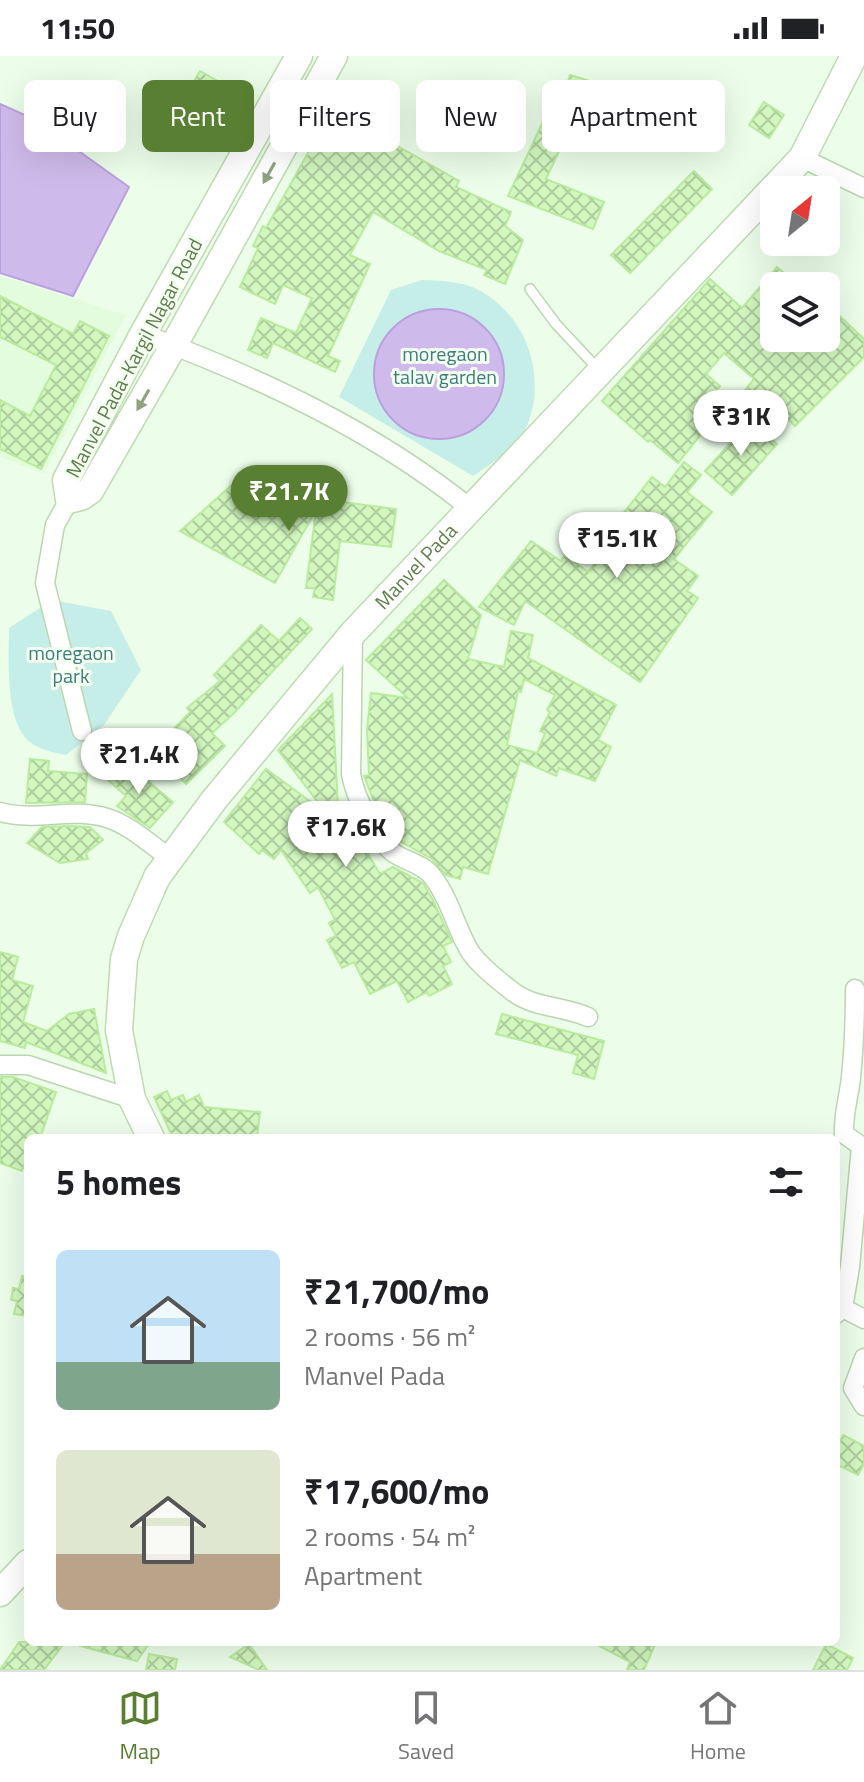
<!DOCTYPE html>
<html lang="en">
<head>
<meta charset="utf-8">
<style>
	:root { --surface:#fff; --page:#f6f6f6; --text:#202124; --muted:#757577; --line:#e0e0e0; --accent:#597f33 }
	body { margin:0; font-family:"Titillium Web",sans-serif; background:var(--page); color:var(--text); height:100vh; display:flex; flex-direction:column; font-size:30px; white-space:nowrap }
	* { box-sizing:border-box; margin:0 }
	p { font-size:26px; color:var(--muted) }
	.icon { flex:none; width:44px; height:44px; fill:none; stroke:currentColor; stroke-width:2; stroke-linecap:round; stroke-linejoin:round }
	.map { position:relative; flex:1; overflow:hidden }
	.sheet { position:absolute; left:24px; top:1078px; width:816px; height:512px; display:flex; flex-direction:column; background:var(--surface); border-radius:12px; box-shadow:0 8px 32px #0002 }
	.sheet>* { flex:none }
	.top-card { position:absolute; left:24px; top:24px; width:816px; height:72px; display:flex; gap:16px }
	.needle { width:52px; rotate:30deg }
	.controls { position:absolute; left:760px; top:120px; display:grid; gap:16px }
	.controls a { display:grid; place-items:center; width:80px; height:80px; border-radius:12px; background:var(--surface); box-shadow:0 8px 32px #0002; font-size:40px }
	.price { position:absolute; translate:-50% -68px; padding:0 18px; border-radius:28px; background:#fff; color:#222; font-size:26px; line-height:52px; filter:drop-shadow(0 2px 4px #0008) }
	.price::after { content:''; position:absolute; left:50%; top:48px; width:24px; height:18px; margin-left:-12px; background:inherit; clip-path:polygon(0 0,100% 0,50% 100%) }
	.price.on { background:var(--accent); color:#fff }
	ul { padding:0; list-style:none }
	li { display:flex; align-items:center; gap:24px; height:200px; padding:0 32px }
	li span { display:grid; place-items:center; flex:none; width:224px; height:160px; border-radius:12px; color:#555 }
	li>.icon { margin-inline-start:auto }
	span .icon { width:96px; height:96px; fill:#fffc; stroke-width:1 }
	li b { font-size:34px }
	h2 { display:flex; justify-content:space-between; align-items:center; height:96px; padding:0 32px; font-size:34px }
	.chip { padding:0 28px; border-radius:12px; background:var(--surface); box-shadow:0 8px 32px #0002; font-size:28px; line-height:72px }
	.chip.on { background:var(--accent); color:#fff }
	.status { display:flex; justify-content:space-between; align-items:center; height:56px; padding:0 40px; background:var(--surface); direction:ltr }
	.status svg { height:22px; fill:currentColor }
	.tab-bar { display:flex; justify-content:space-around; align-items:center; height:112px; border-top:2px solid var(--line); background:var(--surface); font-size:22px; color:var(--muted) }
	.tab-bar a { display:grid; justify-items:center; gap:4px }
	.tab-bar .on { color:var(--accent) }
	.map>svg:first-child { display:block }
</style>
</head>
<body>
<div class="status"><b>11:50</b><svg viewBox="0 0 49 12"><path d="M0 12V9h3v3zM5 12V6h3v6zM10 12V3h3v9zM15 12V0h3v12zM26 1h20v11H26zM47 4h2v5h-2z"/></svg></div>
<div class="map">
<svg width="864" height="1614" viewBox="0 0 864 1614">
	<defs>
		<pattern id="building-cross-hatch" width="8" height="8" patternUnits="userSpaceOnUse" patternTransform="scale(2)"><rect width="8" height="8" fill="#d2f7bf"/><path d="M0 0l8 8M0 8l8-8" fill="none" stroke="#aecd9d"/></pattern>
	</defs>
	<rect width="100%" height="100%" fill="#ecfeea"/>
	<path fill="#e3fcdd" d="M0,220L126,259L44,418L0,401Z"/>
	<path fill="#c6eee9" d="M422,224C444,225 468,225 487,239C533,269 549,334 521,382C514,394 485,411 473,420L339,341L391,234Z
		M52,544L111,555L141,614L104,669L66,699C57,697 45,695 36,690C3,674 9,603 9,572Z"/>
	<path fill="#cfbbeb" stroke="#baa0de" stroke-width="2" d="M0,48L34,63L129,131L73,240L0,217Z
		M374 318a65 65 0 1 1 130 0a65 65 0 1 1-130 0Z"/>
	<path fill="url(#building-cross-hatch)" stroke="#b9eb9d" stroke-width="2" fill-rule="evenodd" d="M200,15L241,38L231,55L190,32Z
		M570,19L689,55L680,88L577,57L546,123L604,146L593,173L508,140L546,59L556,64Z
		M764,46L784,59L769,82L749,69Z
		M324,68L351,83L354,76L382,88L385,83L459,125L456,131L511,156L505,170L523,184L505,228L484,219L487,214L439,195L373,156L350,199L370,208L328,300L340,305L335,316L273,287L267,302L248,294L261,262L296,277L312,242L283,229L275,248L240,231L258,192L253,190L263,170L266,172Z
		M694,115L712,133L630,217L611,199Z
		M777,211L800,230H774V282H826V247L864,283V301L795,370L765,341L752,356L737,344L754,323L724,297L706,318L720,330L698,356L711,366L678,407L650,384L648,386L602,345L710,223L742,252Z
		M0,240L73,278L80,265L109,280L41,413L0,393V344L30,360L56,309L0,281Z
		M751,364L777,388L732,439L705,415Z
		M684,406L701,419L687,436L712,456L674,503L698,520L687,535L698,542L640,626L525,545L514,569L479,551L531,485L561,505L565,499L588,516L615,480L612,478L625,462L622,459L652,421L665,431Z
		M233,428L263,447L266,440L302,460L305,441L396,453L391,491L340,485L333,544L313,541L315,532H306L316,454L275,527L180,475Z
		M444,524L481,559L468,603L504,611L511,575L533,579L528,602L616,649L598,684L611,691L595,725L559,712L556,720L520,704L488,818L463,811L460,823L446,819L432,803L396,783L378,756L364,720L369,719L367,673L371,637L408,642L366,604ZM524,623L555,639L547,654L550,656L540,675L545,677L537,697L507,689L518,635L521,636Z
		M300,562L312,573L233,658L212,677L225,690L186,728L167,708L173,702L159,688L190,656L187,652L220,625L214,619L261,569L279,585Z
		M332,638L338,751L347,746L357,768L374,794L368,798L380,818L393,811L423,827L433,844L452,886L443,890L451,906L443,910L452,928L429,940L427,936L408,946L397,925L370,938L354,906L342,912L327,884L336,880L329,867L335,864L318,831L310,837L281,794L274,803L262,794L259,798L224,766L266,713L326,757L278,694Z
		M30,703L49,705L48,715L87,718L85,746L26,747Z
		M124,705L173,746L150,772L117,750L126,740L108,724Z
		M68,770L90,771L103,784L86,797L88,803L60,807L27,787L42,771Z
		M0,896L18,901L12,924L33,930L23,966L47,975L69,958L94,953L106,1017L26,986L25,992L0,985Z
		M502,958L604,985L594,1023L573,1017L578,999L496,978Z
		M0,1021H13L56,1036L40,1082H28V1098L22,1115L0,1107Z
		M167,1035L171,1044L183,1039L186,1046L199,1039L204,1051L260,1056L257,1082H173L154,1041Z
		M22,1220H28V1260L14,1258L17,1245L11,1244L13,1232L19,1233Z
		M843,1379L864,1390V1408L858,1419L836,1408V1393Z
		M19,1586H65L44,1614H0Z
		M80,1586H150L137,1605L80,1590Z
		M592,1586H656L644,1614H627L630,1606Z
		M249,1588L267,1614H259L230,1601Z
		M826,1588L853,1602L847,1614H813Z
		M149,1598L177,1603L175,1614H146Z"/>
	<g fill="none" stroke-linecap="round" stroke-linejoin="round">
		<g stroke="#bad5b0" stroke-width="12">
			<path id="lane" d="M530,233L556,268L598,313"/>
		</g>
		<g stroke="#bad5b0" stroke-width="21">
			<path id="street" d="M802,102L864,132
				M143,278C259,321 375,375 471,453
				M69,444L55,469L45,527L82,675
				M353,577L351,718C355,741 376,785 395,798C407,805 424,809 432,820C451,844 456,874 471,897C481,911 499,925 512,935C533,952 564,950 588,961
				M0,756C35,766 73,751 107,762C130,769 151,789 171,803
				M0,1009H28L132,1043
				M843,1252L864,1263
				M836,1258L843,1252L850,1211L861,1090L844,1078C843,1058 849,1041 851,1021C854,992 855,963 855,933
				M864,1302L853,1332L864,1350"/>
		</g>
		<g stroke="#bcdbaf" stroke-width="29">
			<g id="secondary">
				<path d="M299,0L143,278L66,424L69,444L81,441L90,435L174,289L334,0"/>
				<path id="s1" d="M151,1082L132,1043L119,974L124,903L131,880L157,821L214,744L353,577L802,102L854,0"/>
				<path d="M0,1537L28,1507"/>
			</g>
		</g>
		<use href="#lane" stroke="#fff" stroke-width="9"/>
		<use href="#street" stroke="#fff" stroke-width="18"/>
		<use href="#secondary" stroke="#fff" stroke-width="26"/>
	</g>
	<defs><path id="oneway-solid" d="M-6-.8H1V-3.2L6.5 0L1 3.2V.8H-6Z" transform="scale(2)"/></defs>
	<g fill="#8ea480">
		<use href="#oneway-solid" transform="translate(269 117) rotate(119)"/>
		<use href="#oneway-solid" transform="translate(143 344) rotate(120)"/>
	</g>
	<g text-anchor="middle" stroke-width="6" stroke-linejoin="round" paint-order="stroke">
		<g font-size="20" fill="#3d7d7b" stroke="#f4fff2">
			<text x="445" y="305">moregaon<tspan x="445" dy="23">talav garden</tspan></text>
			<text x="71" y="604">moregaon<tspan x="71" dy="23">park</tspan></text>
		</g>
		<g font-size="20" fill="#5d7d49" stroke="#f4fff2">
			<text transform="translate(134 302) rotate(-62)" y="7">Manvel Pada-Kargil Nagar Road</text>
			<text dy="7" stroke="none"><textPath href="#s1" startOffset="678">Manvel Pada</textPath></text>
		</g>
	</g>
</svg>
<div class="controls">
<a><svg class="needle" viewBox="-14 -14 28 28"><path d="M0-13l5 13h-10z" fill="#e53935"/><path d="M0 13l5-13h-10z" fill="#757577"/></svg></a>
<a><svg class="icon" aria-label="layers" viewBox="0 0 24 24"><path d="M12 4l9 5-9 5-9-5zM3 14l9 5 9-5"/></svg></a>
</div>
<b class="price" style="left:741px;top:402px">₹31K</b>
<b class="price on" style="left:289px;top:477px">₹21.7K</b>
<b class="price" style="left:617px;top:524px">₹15.1K</b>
<b class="price" style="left:139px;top:740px">₹21.4K</b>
<b class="price" style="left:346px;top:813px">₹17.6K</b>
<div class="top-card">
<a class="chip">Buy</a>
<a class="chip on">Rent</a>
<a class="chip">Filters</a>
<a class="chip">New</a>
<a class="chip">Apartment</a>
</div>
<section class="sheet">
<h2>5 homes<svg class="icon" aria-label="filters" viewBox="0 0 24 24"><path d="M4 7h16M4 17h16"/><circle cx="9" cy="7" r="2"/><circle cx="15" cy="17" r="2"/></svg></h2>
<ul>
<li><span style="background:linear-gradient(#bfe0f5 70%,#7fa58c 0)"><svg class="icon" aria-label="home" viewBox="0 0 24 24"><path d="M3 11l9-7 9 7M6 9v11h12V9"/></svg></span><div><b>₹21,700/mo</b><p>2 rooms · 56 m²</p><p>Manvel Pada</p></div></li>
<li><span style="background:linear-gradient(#dfe7d0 65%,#b9a48a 0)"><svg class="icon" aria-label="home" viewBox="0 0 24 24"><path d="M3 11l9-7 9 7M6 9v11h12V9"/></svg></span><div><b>₹17,600/mo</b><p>2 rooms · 54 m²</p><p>Apartment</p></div></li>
</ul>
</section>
</div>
<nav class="tab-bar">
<a class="on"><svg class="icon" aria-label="map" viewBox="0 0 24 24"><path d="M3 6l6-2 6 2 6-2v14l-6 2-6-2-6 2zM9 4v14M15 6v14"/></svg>Map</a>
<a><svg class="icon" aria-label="saved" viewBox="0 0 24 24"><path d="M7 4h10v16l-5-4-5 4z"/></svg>Saved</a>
<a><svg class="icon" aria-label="home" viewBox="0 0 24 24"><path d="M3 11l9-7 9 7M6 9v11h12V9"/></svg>Home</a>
</nav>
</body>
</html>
